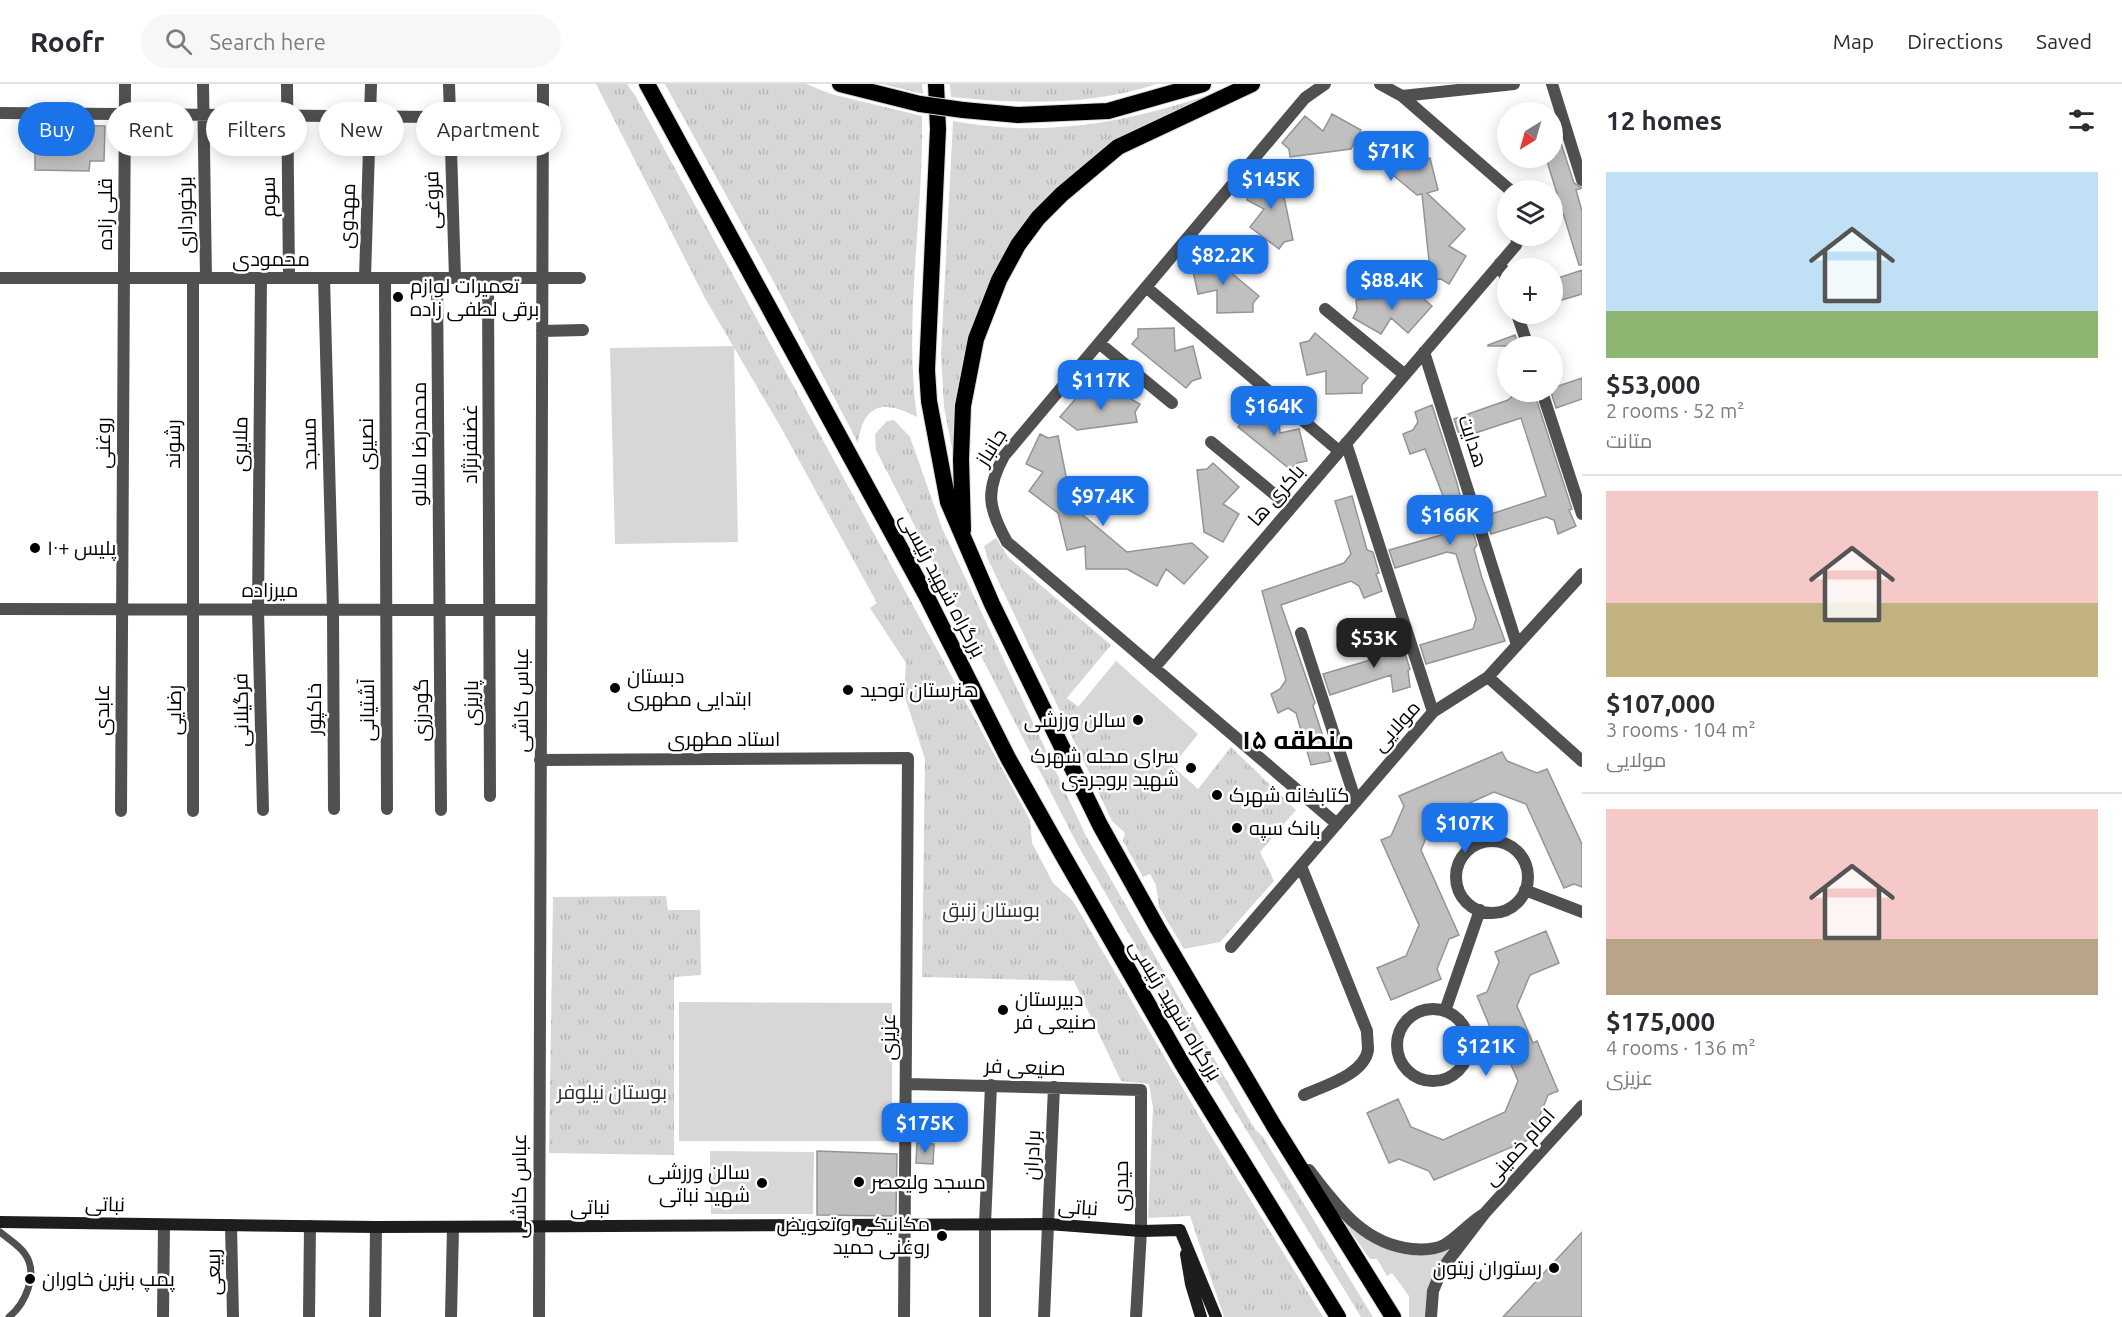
<!DOCTYPE html>
<html lang="en">
<head>
<meta charset="utf-8">
<style>
	:root { --surface:#fff; --page:#f7f7f7; --text:#2b2b33; --muted:#7c7c81; --line:#e1e1e2; --accent:#1a73e8 }
	body { margin:0; font-family:Ubuntu,Cairo,sans-serif; background:var(--page); color:var(--text); height:100vh; display:flex; flex-direction:column; font-size:22px; white-space:nowrap }
	* { box-sizing:border-box; margin:0 }
	p { font-size:20px; color:var(--muted) }
	.icon { flex:none; width:33px; height:33px; fill:none; stroke:currentColor; stroke-width:2; stroke-linecap:round; stroke-linejoin:round }
	.map { position:relative; flex:1; overflow:hidden }
	.side { display:flex; flex-direction:column; background:var(--surface); width:540px }
	.side>* { flex:none }
	.top-card { position:absolute; left:18px; top:18px; width:570px; height:54px; display:flex; gap:12px }
	.needle { width:39px; rotate:217deg }
	.fabs { position:absolute; left:1497px; top:18px; display:grid; gap:12px }
	.fabs a { display:grid; place-items:center; width:66px; height:66px; border-radius:50%; background:var(--surface); box-shadow:0 3px 15px #0003; font-size:30px }
	.price { position:absolute; translate:-50% -51px; padding:0 14px; border-radius:12px; background:var(--accent); color:#fff; font-size:20px; line-height:39px; filter:drop-shadow(0 2px 3px #0008) }
	.price::after { content:''; position:absolute; left:50%; top:36px; width:18px; height:14px; margin-left:-9px; background:inherit; clip-path:polygon(0 0,100% 0,50% 100%) }
	.price.current { background:#222; color:#fff }
	ul { padding:0; list-style:none }
	li { display:grid; align-content:center; gap:12px; height:318px; padding:0 24px }
	li+li { border-top:2px solid var(--line) }
	li span { display:grid; place-items:center; height:186px; border-radius:0px; color:#555 }
	li>.icon { margin-inline-start:auto }
	span .icon { width:108px; height:108px; fill:#fffc; stroke-width:1 }
	li b { font-size:26px }
	h2 { display:flex; justify-content:space-between; align-items:center; height:72px; padding:0 24px; font-size:26px }
	.tag { padding:0 21px; border-radius:27px; background:var(--surface); box-shadow:0 3px 15px #0003; font-size:21px; line-height:54px }
	.tag.current { background:var(--accent); color:#fff }
	header { display:flex; align-items:center; gap:36px; box-sizing:border-box; height:84px; padding:0 30px; background:var(--surface); border-bottom:2px solid var(--line) }
	header strong { font-size:28px }
	nav { display:flex; gap:33px; margin-inline-start:auto; font-size:21px }
	.search { width:420px; height:54px; background:var(--page); display:flex; align-items:center; gap:15px; box-sizing:border-box; padding:0 21px; border-radius:33px; color:var(--muted); font-size:22px }
	main { display:flex; flex:1; min-height:0 }
	.map>svg:first-child { display:block }
</style>
</head>
<body>
<header>
<strong>Roofr</strong>
<div class="search"><svg class="icon" aria-label="search" viewBox="0 0 24 24"><circle cx="10" cy="10" r="6"/><path d="M15 15l6 6"/></svg>Search here</div>
<nav><a>Map</a><a>Directions</a><a>Saved</a></nav>
</header>
<main>
<div class="map">
<svg width="1582" height="1233" viewBox="0 0 1582 1233">
	<defs>
		<pattern id="grass-tufts" width="24" height="20" patternUnits="userSpaceOnUse" patternTransform="scale(1.5)"><rect width="24" height="20" fill="#d7d7d7"/><path d="M3 7l-1-3M5 7V3M7 7l1-3M15 17l-1-3M17 17v-4M19 17l1-3" fill="none" stroke="#b7b7b7"/></pattern>
	</defs>
	<rect width="100%" height="100%" fill="#fff"/>
	<path fill="url(#grass-tufts)" d="M596,0H627L636,13L1030,736L1032,759L1053,799L1073,817L1208,1047L1323,1233H1224L1190,1132L1148,1134L1153,1024L1149,1000L1121,997L1074,897L922,893L925,675L904,610L906,579L870,524L877,519L783,347L706,216Z
		M665,0H806L831,10L922,32C924,132 903,233 917,333C884,316 864,318 858,359L776,202Z
		M882,0H922L923,10Z
		M950,0H1157C1090,22 1021,20 951,13Z
		M1239,0L1134,47L1000,182L954,375L944,323L941,270L953,37C1054,56 1145,35 1239,0Z
		M894,336L910,353L942,444L1086,752L1254,1044L1263,1053L1373,1233H1361L1171,923L1077,760L876,366L875,350L887,337Z
		M996,454L1009,474L1111,561L1067,614L1147,676L1170,680L1198,705L1231,663L1296,726L1260,768L1274,797L1220,858L1184,865L1159,823L1156,801L1150,790L1143,793L1123,757L1125,749L1112,737L987,473L984,462Z
		M666,812L668,826H700L701,891L674,893V1071L549,1069L553,813Z"/>
	<path fill="#d7d7d7" d="M734,262L738,458L615,460L610,264Z
		M1116,577L1198,650L1160,698L1078,623Z
		M679,918L892,919V1057H679Z
		M710,1067L814,1068L813,1130H711Z
		M1339,1131L1425,1171L1442,1168L1460,1153L1448,1170L1426,1233H1409V1212L1392,1189L1387,1192L1377,1175H1370Z"/>
	<path fill="#c0c0c0" stroke="#949494" stroke-width="1.5" d="M1332,30L1361,46L1355,57L1411,55L1412,79L1430,74L1438,106L1427,109L1465,145L1449,162L1466,172L1449,200L1441,195L1431,196L1422,110L1417,111L1354,59L1351,65L1290,73L1289,65L1282,59L1305,32L1323,47Z
		M44,41L105,42L104,77H90L89,87L35,86V50Z
		M1552,41H1555L1574,99L1582,104L1576,106L1582,127V181H1579L1546,74H1552Z
		M1261,87L1270,91L1279,89L1293,156L1284,158L1279,165L1250,143L1264,125L1247,116Z
		M1206,168L1259,212L1253,219V228L1217,229V206L1198,210L1191,178L1200,176Z
		M1582,186V210L1552,219V196Z
		M1424,207L1425,216L1432,222L1408,249L1391,234L1381,250L1353,234L1357,226L1356,216Z
		M1174,244L1175,267L1193,262L1201,294L1192,297L1186,304L1132,260L1138,253V245Z
		M1315,249L1368,294L1362,301V309L1326,310V287L1307,291L1300,259L1309,257Z
		M1515,251L1519,262H1488V261Z
		M1582,294V315L1556,324L1551,308L1552,304Z
		M1111,304L1140,320L1135,328L1137,338L1077,346L1060,333L1084,305L1102,321Z
		M1517,308H1534L1572,425L1569,426L1576,442L1558,450L1554,436L1546,433L1491,450L1485,432L1546,412L1521,334L1460,354L1454,335L1508,316Z
		M1432,321L1457,399L1468,444L1471,442L1477,461L1474,465L1482,494L1505,557L1426,580L1420,561L1473,545L1476,535L1456,470L1447,468L1395,484L1389,466L1441,451L1448,437L1437,413L1443,412L1425,365L1410,370L1403,350L1413,346L1418,338L1415,328Z
		M1278,326L1280,349L1299,345L1307,377L1297,379L1291,386L1238,343L1244,336V327Z
		M1040,350L1048,354L1058,352L1072,422L1127,468L1192,459L1208,473L1184,500L1166,485L1157,502L1127,485H1086L1085,462L1067,466L1058,429L1029,407L1043,388L1026,380Z
		M1213,379L1239,403L1223,420L1239,430L1223,458L1204,448L1197,386L1207,385Z
		M1352,412L1367,466L1373,468L1379,489L1376,490L1382,507L1364,514L1359,502L1351,497L1281,521L1315,619L1313,622L1331,677L1311,681L1296,629L1288,624L1278,629L1271,610L1280,605L1286,596L1262,507L1344,479L1351,470L1335,417Z
		M1395,548L1399,567L1404,566L1410,585L1408,586L1410,603L1393,608L1391,591L1330,611L1323,590L1377,574L1382,566L1379,553Z
		M1502,668L1507,677L1537,689L1547,685L1582,760V803L1574,800L1564,804L1526,720L1494,708L1434,735L1421,766L1459,851L1449,855L1437,885L1441,895L1391,916L1377,884L1406,872L1419,841L1381,756L1391,752L1404,722L1399,712Z
		M1546,847L1559,879L1530,891L1517,922L1533,959L1537,957L1558,1007L1548,1011L1536,1041L1540,1051L1434,1096L1429,1087L1399,1075L1389,1079L1367,1029L1398,1015L1411,1043L1443,1056L1505,1028L1518,997L1502,960L1498,962L1477,912L1487,908L1499,878L1495,868Z
		M917,1059L934,1060L933,1080L916,1079Z
		M817,1067L897,1070L896,1129L894,1132L817,1131Z
		M1582,1148V1233H1503Z"/>
	<g fill="none" stroke-linecap="round" stroke-linejoin="round">
		<g stroke="#dbdbdb" stroke-width="18">
			<path id="trunk" d="M647,0L927,513L1008,674L1061,768L1183,981L1338,1233
				M840,0L920,20
				M936,0L938,45L927,286L929,317L948,418L992,520L1100,741L1158,845L1274,1042L1393,1233
				M963,26L1018,31L1108,27L1203,0
				M963,446L961,375L963,322L976,255L999,196L1018,161L1038,134L1062,110L1118,63L1252,0"/>
		</g>
		<path stroke="#505050" stroke-width="7" d="M0,1148C8,1155 19,1161 25,1170C39,1190 25,1220 9,1233"/>
		<path stroke="#505050" stroke-width="12" d="M203,0L206,194
			M287,0L289,194
			M449,0L455,194
			M1325,0L1305,14L1004,372C985,407 988,424 1007,458L1337,740
			M1380,0L1402,12L1510,106
			M1552,0L1582,96
			M1402,12L1514,0
			M0,29L543,34
			M1500,179L1508,200
			M0,194H580
			M193,194V727
			M261,194L258,526L263,726
			M324,194L333,526L334,725
			M365,194L371,0
			M385,194L387,725
			M437,195L441,726
			M488,195L490,712
			M1146,203L1339,367
			M1325,225L1405,291
			M1517,230L1528,262
			M542,247L583,246
			M1099,259L1172,319
			M1424,268L1517,561
			M1542,308L1582,430
			M1211,358L1291,424
			M1346,359L1433,628
			M0,525L540,526
			M1301,549L1356,718
			M1154,584L1516,161L1518,152
			M1488,593L1582,677
			M540,676L908,674L904,1233
			M121,727L125,0
			M1456 793a36 36 0 1 1 72 0a36 36 0 1 1-72 0Z
			M1301,782L1367,947C1367,953 1368,960 1368,966C1364,991 1323,1002 1304,1011
			M1525,806L1582,828
			M1231,863L1433,628L1488,593L1582,490
			M1397 961a36 36 0 1 1 72 0a36 36 0 1 1-72 0Z
			M1445,927L1480,826
			M907,1000L1141,1006V1147L1136,1233
			M1309,1086C1337,1122 1363,1160 1412,1165C1423,1166 1434,1166 1444,1161C1457,1154 1470,1138 1484,1130
			M231,1141L233,1233
			M163,1233L164,1141
			M309,1233L310,1142
			M375,1233L376,1143
			M451,1233L453,1143
			M539,1233L543,0
			M985,1233V1140L991,1001
			M1044,1233L1054,1003
			M1431,1233L1433,1207L1442,1185L1484,1130L1582,1022"/>
		<path stroke="#1d1d1d" stroke-width="12" d="M0,1138L376,1143L1048,1140L1141,1147L1180,1146L1216,1233
			M1186,1170L1191,1200L1201,1233"/>
		<use href="#trunk" stroke="#000" stroke-width="16"/>
		<g stroke="#dbdbdb" stroke-width="18" stroke-linecap="butt">
			<path id="trunk-bridge" d="M920,20L963,26"/>
		</g>
		<use href="#trunk-bridge" stroke="#000" stroke-width="16"/>
	</g>
	<g fill="#000" stroke="#fff" stroke-width="2">
		<circle cx="398" cy="213" r="6"/>
		<circle cx="35" cy="464" r="6"/>
		<circle cx="615" cy="604" r="6"/>
		<circle cx="848" cy="606" r="6"/>
		<circle cx="1138" cy="636" r="6"/>
		<circle cx="1191" cy="684" r="6"/>
		<circle cx="1217" cy="711" r="6"/>
		<circle cx="1237" cy="744" r="6"/>
		<circle cx="1003" cy="926" r="6"/>
		<circle cx="859" cy="1098" r="6"/>
		<circle cx="762" cy="1099" r="6"/>
		<circle cx="942" cy="1152" r="6"/>
		<circle cx="1554" cy="1184" r="6"/>
		<circle cx="30" cy="1195" r="6"/>
	</g>
	<g text-anchor="middle" stroke-width="5" stroke-linejoin="round" paint-order="stroke">
		<g font-size="20" fill="#000" stroke="#fff">
			<text transform="translate(268 113) rotate(-91)" y="7">سوم</text>
			<text transform="translate(432 116) rotate(-92)" y="7">فروغی</text>
			<text transform="translate(105 130) rotate(-90)" y="7">قلی زاده</text>
			<text transform="translate(185 131) rotate(-91)" y="7">برخورداری</text>
			<text transform="translate(347 132) rotate(-88)" y="7">مهدوی</text>
			<text x="271" y="182">محمودی</text>
			<text transform="translate(1473 357) rotate(72)" y="7">هدایت</text>
			<text transform="translate(103 359) rotate(-90)" y="7">روغنی</text>
			<text transform="translate(173 360) rotate(-90)" y="7">رشوند</text>
			<text transform="translate(240 360) rotate(-89)" y="7">ملایری</text>
			<text transform="translate(309 360) rotate(-91)" y="7">مسجد</text>
			<text transform="translate(366 360) rotate(-90)" y="7">نصیری</text>
			<text transform="translate(419 360) rotate(-90)" y="7">محمدرضا ملالو</text>
			<text transform="translate(470 360) rotate(-90)" y="7">غضنفرنژاد</text>
			<text transform="translate(991 363) rotate(-58)" y="7">جانباز</text>
			<text transform="translate(1276 411) rotate(-49)" y="7">باکری ها</text>
			<text transform="translate(943 501) rotate(62)" y="7">بزرگراه شهید رئیسی</text>
			<text x="270" y="513">میرزاده</text>
			<text transform="translate(521 616) rotate(-90)" y="7">عباس کاشی</text>
			<text transform="translate(471 619) rotate(-90)" y="7">پاریزی</text>
			<text transform="translate(314 625) rotate(-90)" y="7">خاکپور</text>
			<text transform="translate(102 626) rotate(-90)" y="7">عابدی</text>
			<text transform="translate(174 626) rotate(-90)" y="7">رضایی</text>
			<text transform="translate(241 626) rotate(-91)" y="7">فرگیلانی</text>
			<text transform="translate(367 626) rotate(-90)" y="7">آشتیانی</text>
			<text transform="translate(421 626) rotate(-90)" y="7">گودرزی</text>
			<text transform="translate(1396 642) rotate(-48)" y="7">مولايی</text>
			<text x="724" y="662">استاد مطهری</text>
			<text transform="translate(1176 926) rotate(59)" y="7">بزرگراه شهید رئیسی</text>
			<text transform="translate(888 953) rotate(-90)" y="7">عزیزی</text>
			<text transform="translate(1025 983) rotate(2)" y="7">صنیعی فر</text>
			<text transform="translate(1519 1063) rotate(-48)" y="7">امام خمینی</text>
			<text transform="translate(1032 1071) rotate(-87)" y="7">برادران</text>
			<text transform="translate(519 1102) rotate(-90)" y="7">عباس کاشی</text>
			<text transform="translate(1121 1102) rotate(-90)" y="7">حیدری</text>
			<text transform="translate(105 1120) rotate(1)" y="7">نباتی</text>
			<text x="590" y="1130">نباتی</text>
			<text transform="translate(1078 1123) rotate(4)" y="7">نباتی</text>
			<text transform="translate(213 1188) rotate(-91)" y="7">ربیعی</text>
		</g>
		<g font-size="20" fill="#000" stroke="#fff" text-anchor="start">
			<text x="410" y="209">تعمیرات لوازم<tspan x="410" dy="23">برقی لطفی زاده</tspan></text>
			<text x="47" y="471">پلیس +۱۰</text>
			<text x="627" y="599">دبستان<tspan x="627" dy="23">ابتدایی مطهری</tspan></text>
			<text x="860" y="613">هنرستان توحید</text>
			<text x="1126" y="643" text-anchor="end">سالن ورزشی</text>
			<text x="1179" y="679" text-anchor="end">سرای محله شهرک<tspan x="1179" dy="23">شهید بروجردی</tspan></text>
			<text x="1229" y="718">کتابخانه شهرک</text>
			<text x="1249" y="751">بانک سپه</text>
			<text x="1015" y="922">دبیرستان<tspan x="1015" dy="23">صنیعی فر</tspan></text>
			<text x="750" y="1095" text-anchor="end">سالن ورزشی<tspan x="750" dy="23">شهید نباتی</tspan></text>
			<text x="871" y="1105">مسجد ولیعصر</text>
			<text x="930" y="1147" text-anchor="end">مکانیکی و تعویض<tspan x="930" dy="23">روغنی حمید</tspan></text>
			<text x="1542" y="1191" text-anchor="end">رستوران زیتون</text>
			<text x="42" y="1202">پمپ بنزین خاوران</text>
		</g>
		<g font-size="20" fill="#2e2e2e" stroke="#fff">
			<text x="991" y="833">بوستان زنبق</text>
			<text x="612" y="1015">بوستان نیلوفر</text>
		</g>
		<g font-size="26" font-weight="bold" fill="#000" stroke="#fff">
			<text x="1298" y="665">منطقه ۱۵</text>
		</g>
	</g>
</svg>
<div class="fabs">
<a><svg class="needle" viewBox="-14 -14 28 28"><path d="M0-13l5 13h-10z" fill="#e53935"/><path d="M0 13l5-13h-10z" fill="#7c7c81"/></svg></a>
<a><svg class="icon" aria-label="layers" viewBox="0 0 24 24"><path d="M12 4l9 5-9 5-9-5zM3 14l9 5 9-5"/></svg></a>
<a>+</a>
<a>−</a>
</div>
<b class="price" style="left:1391px;top:98px">$71K</b>
<b class="price" style="left:1271px;top:126px">$145K</b>
<b class="price" style="left:1223px;top:202px">$82.2K</b>
<b class="price" style="left:1392px;top:227px">$88.4K</b>
<b class="price" style="left:1101px;top:327px">$117K</b>
<b class="price" style="left:1274px;top:353px">$164K</b>
<b class="price" style="left:1103px;top:443px">$97.4K</b>
<b class="price" style="left:1450px;top:462px">$166K</b>
<b class="price current" style="left:1374px;top:585px">$53K</b>
<b class="price" style="left:1465px;top:770px">$107K</b>
<b class="price" style="left:1486px;top:993px">$121K</b>
<b class="price" style="left:925px;top:1070px">$175K</b>
<div class="top-card">
<a class="tag current">Buy</a>
<a class="tag">Rent</a>
<a class="tag">Filters</a>
<a class="tag">New</a>
<a class="tag">Apartment</a>
</div>
</div>
<section class="side">
<h2>12 homes<svg class="icon" aria-label="filters" viewBox="0 0 24 24"><path d="M4 7h16M4 17h16"/><circle cx="9" cy="7" r="2"/><circle cx="15" cy="17" r="2"/></svg></h2>
<ul>
<li><span style="background:linear-gradient(#bfe0f5 75%,#8fb573 0)"><svg class="icon" aria-label="home" viewBox="0 0 24 24"><path d="M3 11l9-7 9 7M6 9v11h12V9"/></svg></span><div><b>$53,000</b><p>2 rooms · 52 m²</p><p>متانت</p></div></li>
<li><span style="background:linear-gradient(#f6c9c9 60%,#c2b280 0)"><svg class="icon" aria-label="home" viewBox="0 0 24 24"><path d="M3 11l9-7 9 7M6 9v11h12V9"/></svg></span><div><b>$107,000</b><p>3 rooms · 104 m²</p><p>مولايی</p></div></li>
<li><span style="background:linear-gradient(#f6c9c9 70%,#b9a48a 0)"><svg class="icon" aria-label="home" viewBox="0 0 24 24"><path d="M3 11l9-7 9 7M6 9v11h12V9"/></svg></span><div><b>$175,000</b><p>4 rooms · 136 m²</p><p>عزیزی</p></div></li>
</ul>
</section>
</main>
</body>
</html>
